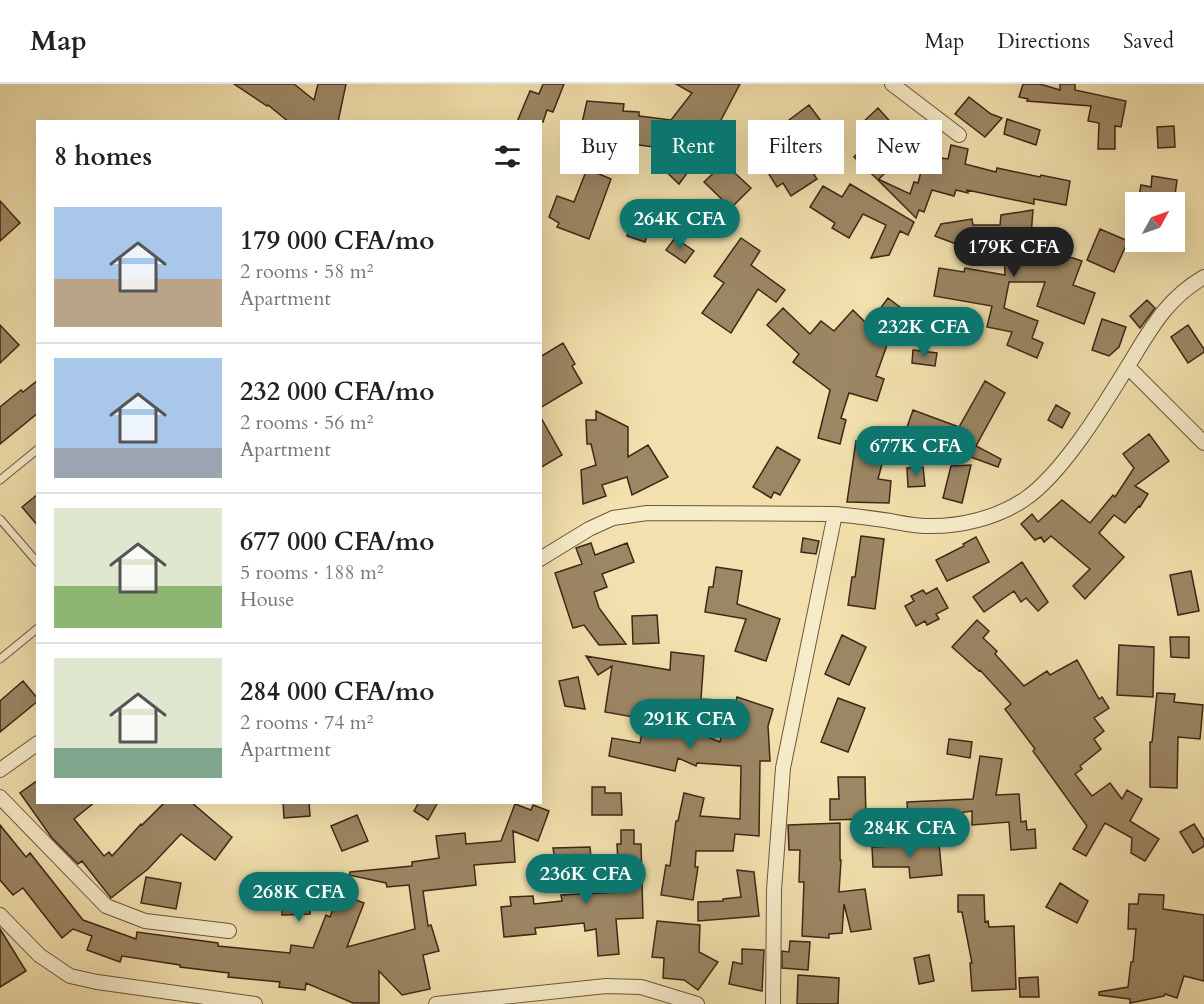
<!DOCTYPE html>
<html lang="en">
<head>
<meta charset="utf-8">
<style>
	:root { --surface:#fff; --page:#f6f6f6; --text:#222; --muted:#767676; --line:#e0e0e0; --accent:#0f766e }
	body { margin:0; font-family:Cardo,serif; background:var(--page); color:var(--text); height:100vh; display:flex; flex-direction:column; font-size:22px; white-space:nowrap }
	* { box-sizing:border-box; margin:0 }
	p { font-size:20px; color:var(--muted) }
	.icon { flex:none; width:33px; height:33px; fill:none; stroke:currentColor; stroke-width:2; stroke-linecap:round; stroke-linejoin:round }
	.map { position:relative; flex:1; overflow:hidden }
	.drawer { position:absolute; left:36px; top:36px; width:506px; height:684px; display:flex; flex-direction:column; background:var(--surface); border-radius:0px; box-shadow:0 6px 24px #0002 }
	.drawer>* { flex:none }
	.guide { position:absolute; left:560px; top:36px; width:554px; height:54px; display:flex; gap:12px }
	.needle { width:39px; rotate:50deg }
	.tools { position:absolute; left:1125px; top:108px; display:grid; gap:12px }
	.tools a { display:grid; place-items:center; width:60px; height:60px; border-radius:0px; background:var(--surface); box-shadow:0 6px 24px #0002; font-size:30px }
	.price { position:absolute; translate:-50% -51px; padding:0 14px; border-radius:21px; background:var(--accent); color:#fff; font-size:20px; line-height:39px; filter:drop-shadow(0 2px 3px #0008) }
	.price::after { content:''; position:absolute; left:50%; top:36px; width:18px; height:14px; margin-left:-9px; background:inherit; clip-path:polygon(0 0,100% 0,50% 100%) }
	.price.current { background:#222; color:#fff }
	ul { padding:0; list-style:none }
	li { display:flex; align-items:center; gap:18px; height:150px; padding:0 18px }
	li+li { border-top:2px solid var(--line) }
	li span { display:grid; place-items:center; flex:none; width:168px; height:120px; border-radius:0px; color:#555 }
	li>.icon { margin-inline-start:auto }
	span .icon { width:72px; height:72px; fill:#fffc; stroke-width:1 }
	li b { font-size:26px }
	h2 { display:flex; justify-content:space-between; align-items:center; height:72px; padding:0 18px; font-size:26px }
	.chip { padding:0 21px; border-radius:0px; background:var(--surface); box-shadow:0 6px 24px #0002; font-size:21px; line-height:54px }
	.chip.current { background:var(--accent); color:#fff }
	header { display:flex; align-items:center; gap:36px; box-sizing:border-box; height:84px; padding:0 30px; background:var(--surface); border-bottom:2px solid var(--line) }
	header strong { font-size:28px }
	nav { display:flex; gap:33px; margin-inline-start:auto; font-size:21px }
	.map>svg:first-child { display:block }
</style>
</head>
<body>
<header>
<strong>Map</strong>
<nav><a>Map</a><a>Directions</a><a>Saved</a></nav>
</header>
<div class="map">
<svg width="1204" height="920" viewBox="0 0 1204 920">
	<rect width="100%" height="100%" fill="#f2e1ae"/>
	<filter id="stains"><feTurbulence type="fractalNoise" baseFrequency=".00333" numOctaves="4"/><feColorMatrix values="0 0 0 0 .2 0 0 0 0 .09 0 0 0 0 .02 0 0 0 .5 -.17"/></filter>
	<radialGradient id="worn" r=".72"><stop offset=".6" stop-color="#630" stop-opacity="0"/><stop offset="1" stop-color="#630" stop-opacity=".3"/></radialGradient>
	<path fill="#9c8765" stroke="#3f2616" stroke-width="1.5" fill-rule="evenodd" d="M234,0H294L314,16L318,0H346L338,38H289L268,21L267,22Z
		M543,0H564L553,28L547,26L543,38H517L530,7L539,10Z
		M676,0H740L721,36L724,39L712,54L703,48L687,70L695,78L679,100L652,74L662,64L631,60L598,80L574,74L587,17L624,20L623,27L639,28V32L671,36L692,9Z
		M1023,0H1040L1060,6V0H1075V6L1126,17L1121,43L1115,42V65H1098L1099,39L1088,37L1091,22L1027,17L1028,15L1019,13Z
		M969,13L991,30L1002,34L985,53L955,30Z
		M809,21L824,41L798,60L802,67L800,69L817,95L791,112L783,99L777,103L755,68L795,43L789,36Z
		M878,24L895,43L879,58L898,76L878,96L854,73L872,54L860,41Z
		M1007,35L1040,46L1036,61L1004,50Z
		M1174,42L1175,63L1158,64L1157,43Z
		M951,61L968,65L965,80L996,88L997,84L1040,93L1041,91L1070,97L1066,121L1034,115V120L967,106L968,109L956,106L954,112L932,106L924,128L919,126L916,134L879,97L880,96L910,110L914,98L918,99L924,76L940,80L942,74L948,75Z
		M724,79L751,104L731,124L704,98Z
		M587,85L611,95L589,155L557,143L559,139L549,133L557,112L574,118Z
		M1152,92L1177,96L1174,118H1138L1141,101L1151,103Z
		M850,100L914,138L908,151L900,147L889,171L871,174L886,141L863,130L849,154L832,144L835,139L810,123L823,102L842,113Z
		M0,117L20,139L0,157Z
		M1033,126L1030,164L1033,163V168L1073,174L1082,177L1073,201L1095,209L1084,240L1037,222L1045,198H1009L1004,224L1038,237L1032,254L1043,259L1037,274L1007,261L1012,248L987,243L992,222L934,212L939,184L964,188L965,184L1005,191L1004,159L998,158L999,154L956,160L935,152L941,140L972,135L973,141H1000L1001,131Z
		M633,132L651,137L645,158L627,152Z
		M1100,145L1128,157L1114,188L1087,176Z
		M675,154L694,167L685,179L666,166Z
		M741,154L760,167L751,181L785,206L776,218L758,205L731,249L702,229L724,199L714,192Z
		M888,214L905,227L893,244L876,292L884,295L877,317L849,309L841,334L846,336L840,360L818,354L830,306L793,278L799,270L767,241L783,224L810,250L821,237L834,247L853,226L868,241Z
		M1147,216L1155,224L1140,244L1130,232Z
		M1102,235L1126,243L1119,263L1109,272L1092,266Z
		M0,241L19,261L0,279Z
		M1188,241L1204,265V268L1188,279L1171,253Z
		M563,259L575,280L572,282L582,299L540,324V273Z
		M913,266L937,269L935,282L912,279Z
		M38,296V329L0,360V323L21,306L23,308Z
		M985,297L1005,309L976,362L1001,375L998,383L905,349L913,326L959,343Z
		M1056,321L1070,329L1062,344L1048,336Z
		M596,327L628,343V373L648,361L668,393L632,411L627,393L602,401L606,412L583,420L581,386L596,381L591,360H587L586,336H596Z
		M540,332L562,371L540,384Z
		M1149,350L1169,377L1135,402L1148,410L1140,423L1139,422L1125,439L1114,431L1099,449L1124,473L1085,515L1073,502L1090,485L1051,452L1044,458L1041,453L1035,456L1021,440L1032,430L1038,438L1062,416L1090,439L1113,411L1115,413L1134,384L1123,370Z
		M856,357L886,365L878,395L891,397L889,419L847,418Z
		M777,363L800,376L780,411L774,408L771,414L753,403Z
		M971,381L962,419L943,414L951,382Z
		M923,383L925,402L908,403L907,384Z
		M38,410V442L22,423Z
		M861,452L884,455L875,525L848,521L852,493H855Z
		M976,453L989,478L947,497L936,476L964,462L963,460Z
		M803,454L819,457L816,470L801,468Z
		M591,459L595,471L627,459L634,478L602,490L607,503L594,508L599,524L626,560L599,561L584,541L573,544L555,489L582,480L576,464Z
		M1022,478L1048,518L1038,527L1026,514L1021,518L1014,507L984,528L973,513Z
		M716,483L742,487L737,520L780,535L766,577L735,567L746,535L705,528L709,503H713Z
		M1191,487L1199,527L1178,531L1170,491Z
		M937,504L948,524L936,530L939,535L927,541L925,537L916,542L905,522L914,517L911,512L923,506L926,510Z
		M657,531L659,559L633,560L632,532Z
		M977,536L989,547L983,554L997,567L995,570L1024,602L1047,587L1050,591L1077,576L1099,615L1102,613L1109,624L1094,634L1104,647L1094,655L1101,665L1080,682L1082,685L1075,690L1092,712L1110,699L1122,715L1127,706L1142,715L1130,737L1159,755L1145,777L1131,769L1132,754L1105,739L1086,772L1073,765L1087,742L1033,667L1035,665L1005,625L1011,620L980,586L979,587L952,563Z
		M842,551L866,563L849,601L825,590Z
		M1170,553H1189V574L1171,573Z
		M1119,561L1154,563L1153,613L1117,611Z
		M671,568L704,572L701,615L736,617L737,613L773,625L768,642L770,677H760L759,752L735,750L733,767H696L695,783H698L693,816L661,811L666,781L670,782L676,737H678L684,709L704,714L700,732L740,735L741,682L697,679L696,682L678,674L675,687L609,672L612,654L640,659L645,635L605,628L612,582L598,591L586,572L670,586ZM634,624L726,629L720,658L651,630Z
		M578,593L585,625L565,622L559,597Z
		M23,597L38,615V617L0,648V617Z
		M1157,609L1175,610L1174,618L1203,621L1200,655L1178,653L1177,704L1150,703V658H1152Z
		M838,614L865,624L848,668L821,658Z
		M949,655L972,658L970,674L947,670Z
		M980,672L1002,675L996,711L1019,710L1021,738L1026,737L1027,746L1035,745L1036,764L1011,766L1009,738L972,741V727L946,731V735L908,737L907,718L973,715Z
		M838,693H865L866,735L830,736V715H839Z
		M38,696V718H95L74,735L104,772L109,768L112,772L141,740L142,741L165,718H191L232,753L215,776L181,750L148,785L111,814L82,777L78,780L52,754L20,709Z
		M592,703H605V709H621L622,731H592Z
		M283,718H309L310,732L284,734Z
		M419,718H438L428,736L414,727Z
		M515,720L531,726L533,721L549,727L538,757L513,747L515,778L474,781L476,801L423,807L428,842L431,841L439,867L423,871L430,905L402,911L379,887V919H353L306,899L305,906L279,903L280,898L228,893L229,889L180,883V881L122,872L120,878L87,866L92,852L73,845L62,854L23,804L13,811L0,796V741L26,773L30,769L83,836L136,855L137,848L218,859V862L290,869L291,861L313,864L326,831L330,833L339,810L364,819L347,863L415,845L409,801L387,803L386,799L349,791L350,788L412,782V778L439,774L436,752L465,749L466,760L501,757Z
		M357,731L368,757L342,767L331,742Z
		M840,739V776H841L839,808L865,805L871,845L851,848L844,820L842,849L829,850V854L802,852L804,798H799L800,766H789L788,741Z
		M1194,740L1204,756V762L1193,769L1180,748Z
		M621,746H634V760H641L643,834L616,835L619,870L598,872L596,845L585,847L584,839L535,844L536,850L504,853L501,823L511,822L510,813L533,812L534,820L562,817L561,811L621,808V779H618L617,760H621Z
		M939,760L942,791L910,794L909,783H873L872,763Z
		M590,763L592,785L557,788L553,764Z
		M737,786L754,788L759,832L698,837V818L723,817V815L741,813Z
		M146,793L181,799L176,825L141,819Z
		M282,795H300L310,799V830L282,831Z
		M1060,799L1088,817L1077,839L1046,823Z
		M1139,810L1164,811L1163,825L1204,831V897L1184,892L1177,914L1165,910L1164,912L1130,919V915L1099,911V908L1128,903L1131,878H1133L1136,845H1128L1129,820H1138Z
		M958,811H984L985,838L988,837L989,843L1014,842L1016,905L972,907L970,879H972L962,828H958Z
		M657,837L700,841L699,868L718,878L698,906L684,896L663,894L664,874L652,873Z
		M0,845L26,887L0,903Z
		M790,857L810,858L808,886L782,884V867L789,868Z
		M742,865L764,866L762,907L729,900L733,878L742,880Z
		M929,871L934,897L919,900L914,874Z
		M798,891L839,894L838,920H797Z
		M1038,893L1039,913H1020L1019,894Z"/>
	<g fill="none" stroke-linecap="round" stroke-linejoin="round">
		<g stroke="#6c553c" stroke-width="9">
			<path id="lane" d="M0,396L38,365
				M0,435L38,479
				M0,575L38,544"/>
		</g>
		<g stroke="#6c553c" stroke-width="16">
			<path id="street" d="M892,0L959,51
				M1128,283L1204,359
				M540,475L589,445L613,434L647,429L835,430
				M0,686L38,659
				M0,713L106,822L145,837L229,847
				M0,831L39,871L70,892L97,898L255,920
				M436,920L606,902L641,903L697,920
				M773,920L774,806L783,684L835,430C854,432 872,434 890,437C901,439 914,442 926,442C960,443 997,434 1025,415C1063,389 1104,321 1128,282C1150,246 1166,215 1204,193"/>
		</g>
		<use href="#lane" stroke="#f7ecca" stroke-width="7"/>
		<use href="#street" stroke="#f7ecca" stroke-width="14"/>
	</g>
	<rect width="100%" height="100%" filter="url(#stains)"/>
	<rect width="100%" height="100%" fill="url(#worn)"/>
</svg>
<div class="tools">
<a><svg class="needle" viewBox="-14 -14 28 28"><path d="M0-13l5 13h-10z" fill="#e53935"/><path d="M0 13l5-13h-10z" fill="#767676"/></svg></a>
</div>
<b class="price" style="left:680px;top:166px">264K CFA</b>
<b class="price current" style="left:1014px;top:194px">179K CFA</b>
<b class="price" style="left:924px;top:274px">232K CFA</b>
<b class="price" style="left:916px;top:393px">677K CFA</b>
<b class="price" style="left:690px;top:666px">291K CFA</b>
<b class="price" style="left:910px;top:775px">284K CFA</b>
<b class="price" style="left:586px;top:821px">236K CFA</b>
<b class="price" style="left:299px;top:839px">268K CFA</b>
<div class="guide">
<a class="chip">Buy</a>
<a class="chip current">Rent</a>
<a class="chip">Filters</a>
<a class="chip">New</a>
</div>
<section class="drawer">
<h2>8 homes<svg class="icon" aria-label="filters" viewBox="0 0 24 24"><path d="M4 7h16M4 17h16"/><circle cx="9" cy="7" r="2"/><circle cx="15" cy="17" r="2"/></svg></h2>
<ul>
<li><span style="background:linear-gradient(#a9c7e8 60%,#b9a48a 0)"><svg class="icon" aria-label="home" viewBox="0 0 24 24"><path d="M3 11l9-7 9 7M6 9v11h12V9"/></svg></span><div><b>179 000 CFA/mo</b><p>2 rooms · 58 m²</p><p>Apartment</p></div></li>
<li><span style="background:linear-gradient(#a9c7e8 75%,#9aa5b1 0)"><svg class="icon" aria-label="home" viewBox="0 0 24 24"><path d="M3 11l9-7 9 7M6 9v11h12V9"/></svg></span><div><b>232 000 CFA/mo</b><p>2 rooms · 56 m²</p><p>Apartment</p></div></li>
<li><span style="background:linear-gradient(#dfe7d0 65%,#8fb573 0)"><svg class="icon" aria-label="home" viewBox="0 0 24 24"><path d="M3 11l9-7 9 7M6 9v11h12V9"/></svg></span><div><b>677 000 CFA/mo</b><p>5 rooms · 188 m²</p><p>House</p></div></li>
<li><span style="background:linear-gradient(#dfe7d0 75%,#7fa58c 0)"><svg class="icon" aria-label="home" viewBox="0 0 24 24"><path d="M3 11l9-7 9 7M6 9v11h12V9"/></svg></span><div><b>284 000 CFA/mo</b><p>2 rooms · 74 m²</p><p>Apartment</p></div></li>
</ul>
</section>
</div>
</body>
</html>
